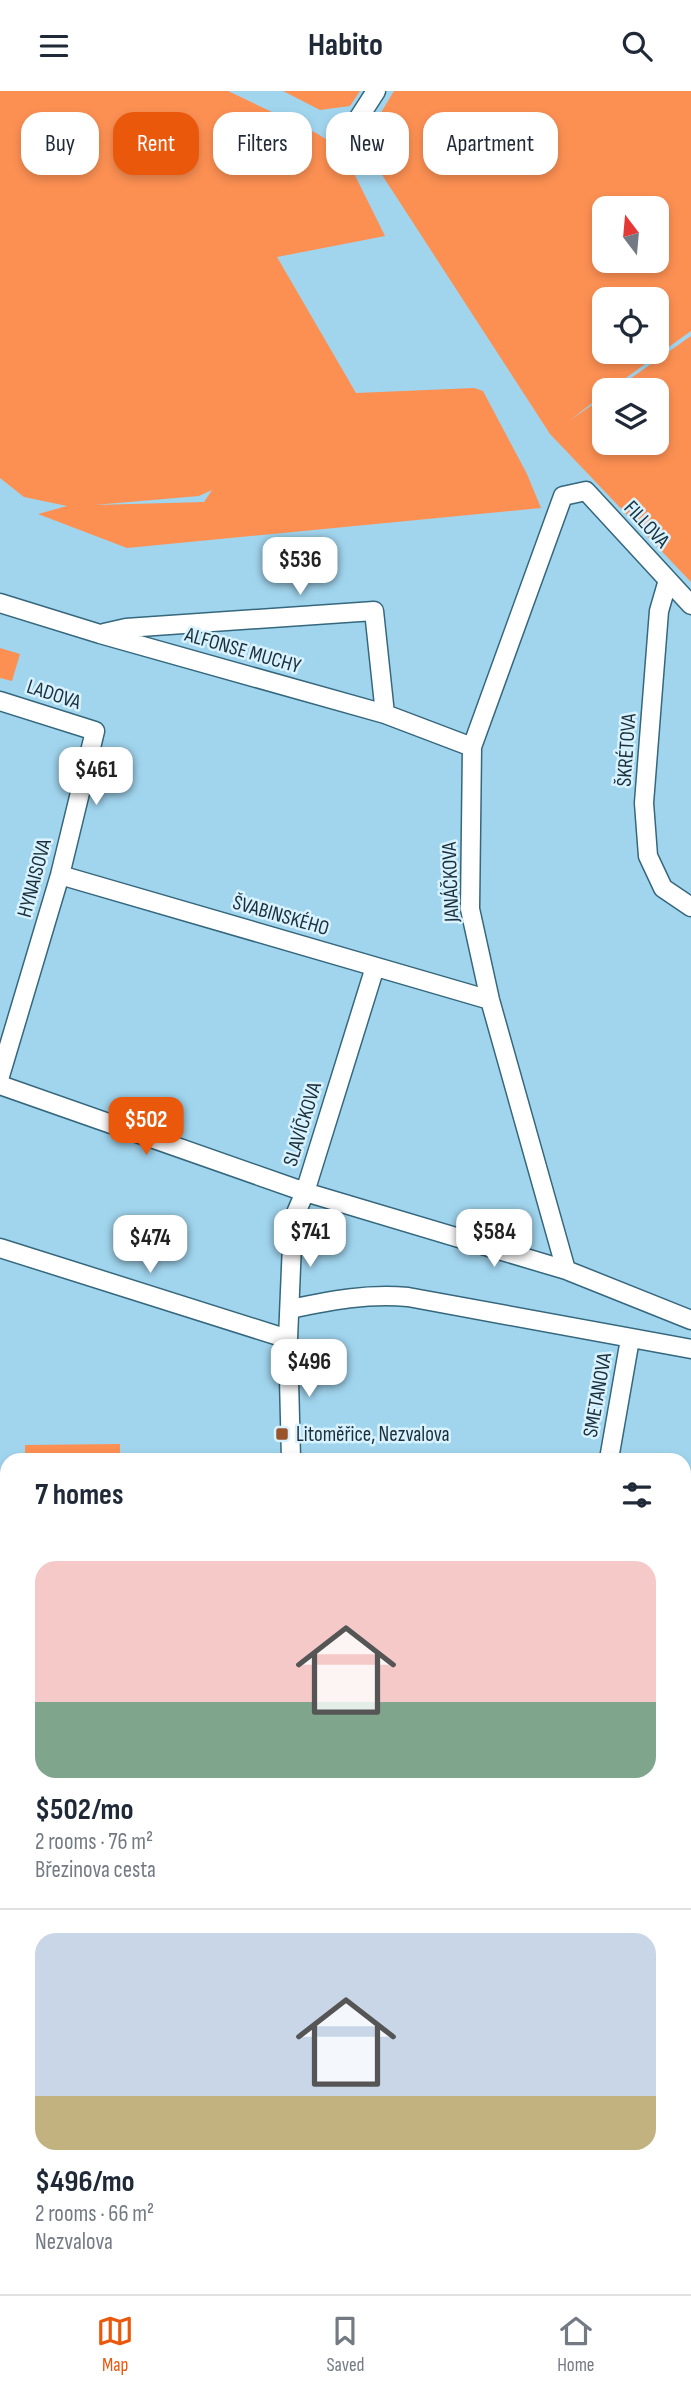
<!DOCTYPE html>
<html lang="en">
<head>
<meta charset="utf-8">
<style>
	:root { --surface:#fff; --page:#f6f6f7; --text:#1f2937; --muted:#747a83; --line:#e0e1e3; --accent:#ea580c }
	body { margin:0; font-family:"Sofia Sans Condensed",sans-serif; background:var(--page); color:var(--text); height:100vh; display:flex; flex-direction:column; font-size:26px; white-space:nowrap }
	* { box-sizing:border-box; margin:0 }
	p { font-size:23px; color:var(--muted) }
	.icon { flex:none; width:38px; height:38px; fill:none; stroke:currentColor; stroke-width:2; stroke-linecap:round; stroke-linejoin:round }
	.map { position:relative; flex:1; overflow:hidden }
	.side { position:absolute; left:0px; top:1362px; width:691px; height:842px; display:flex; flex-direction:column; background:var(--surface); border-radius:21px 21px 0 0; box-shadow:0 4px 10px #0003 }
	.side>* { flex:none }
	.guide { position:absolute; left:21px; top:21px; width:649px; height:63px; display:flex; gap:14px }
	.needle { width:46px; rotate:344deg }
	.tools { position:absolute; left:592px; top:105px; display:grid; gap:14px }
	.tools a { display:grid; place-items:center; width:77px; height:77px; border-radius:14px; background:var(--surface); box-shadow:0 4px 10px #0003; font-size:35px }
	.price { position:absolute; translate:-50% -60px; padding:0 16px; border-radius:14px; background:#fff; color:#222; font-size:23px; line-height:46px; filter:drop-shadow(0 2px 4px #0008) }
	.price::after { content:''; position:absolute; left:50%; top:42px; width:21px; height:16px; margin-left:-10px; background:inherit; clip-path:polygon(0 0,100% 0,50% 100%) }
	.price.current { background:var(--accent); color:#fff }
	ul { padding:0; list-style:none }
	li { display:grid; align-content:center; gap:14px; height:371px; padding:0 35px }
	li+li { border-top:2px solid var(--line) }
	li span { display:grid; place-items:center; height:217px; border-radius:21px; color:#555 }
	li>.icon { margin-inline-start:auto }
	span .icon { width:126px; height:126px; fill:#fffc; stroke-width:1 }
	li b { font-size:30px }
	h2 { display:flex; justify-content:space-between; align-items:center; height:84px; padding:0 35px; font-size:30px }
	.tag { padding:0 24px; border-radius:21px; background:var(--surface); box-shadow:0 4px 10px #0003; font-size:24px; line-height:63px }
	.tag.current { background:var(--accent); color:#fff }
	header { display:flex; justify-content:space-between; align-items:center; height:91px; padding:0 35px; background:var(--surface); font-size:32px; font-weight:700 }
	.menu { display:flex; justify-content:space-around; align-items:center; height:98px; border-top:2px solid var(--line); background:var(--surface); font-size:19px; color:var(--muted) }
	.menu a { display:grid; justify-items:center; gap:4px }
	.menu .current { color:var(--accent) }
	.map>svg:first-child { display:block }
</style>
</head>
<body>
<header><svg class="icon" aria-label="menu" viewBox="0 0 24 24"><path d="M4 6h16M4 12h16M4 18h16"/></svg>Habito<svg class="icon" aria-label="search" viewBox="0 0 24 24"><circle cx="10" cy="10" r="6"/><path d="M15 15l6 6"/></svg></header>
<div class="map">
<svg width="691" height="2203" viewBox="0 0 691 2203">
	<rect width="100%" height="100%" fill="#a1d5ee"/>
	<path fill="#fc9053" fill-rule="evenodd" d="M0,0H228L316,42L342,58L385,145L277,166L356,302L474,297L483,300L527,383L541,417L127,457L38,423L67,415L24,406L0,387ZM212,399L204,411L94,414L199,405Z
		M283,0H360L350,15L320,19Z
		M394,0H691V240L609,299H604V303L570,329L604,306V352H656V299H614L691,245V491L550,343L362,53ZM604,117H656V170H604ZM604,208H656V261H604Z
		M0,557L20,563L12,590L0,587Z
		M120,1353V1368H25V1354Z"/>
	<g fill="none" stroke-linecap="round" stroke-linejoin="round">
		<g stroke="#35677d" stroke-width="21">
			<path id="street" d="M347,45L376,0
				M668,489L659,520L644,712L648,765L663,797L691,816
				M0,512L100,543L385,623L472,656
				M104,542L126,537L374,520L385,623
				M0,610L95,640L60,784L0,985
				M60,784L490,909
				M0,994L305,1101L566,1179L691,1229
				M0,1157L288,1248
				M566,1179L490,909L470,818L472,656L563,405L586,400L691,514
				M290,1218C329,1210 367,1202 408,1206L691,1258
				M291,1368L288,1248L293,1129L305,1101L375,876
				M609,1368L630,1248
				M684,1444L691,1446
				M684,1631L691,1632
				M0,1822H7
				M684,1856H691
				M0,2055H7
				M684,2124H691"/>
		</g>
		<use href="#street" stroke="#fff" stroke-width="18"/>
		<g stroke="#496978" stroke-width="8">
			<path id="rail" d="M0,2186H7
				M684,2195H691"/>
		</g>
		<use href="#rail" stroke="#d8f2ff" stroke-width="5" stroke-dasharray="16" stroke-linecap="butt"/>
	</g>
	<rect fill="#9a542c" stroke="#d8f2ff" stroke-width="2.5" x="275" y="1336" width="14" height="14" rx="3.5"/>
	<g text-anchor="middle" stroke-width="5" stroke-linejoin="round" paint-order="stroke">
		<g font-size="21" fill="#1b303a" stroke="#d8f2ff">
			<text transform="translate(647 433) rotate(47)" y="7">FILLOVA</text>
			<text transform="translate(243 559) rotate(16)" y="7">ALFONSE MUCHY</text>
			<text transform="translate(54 603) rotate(18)" y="7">LADOVA</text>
			<text transform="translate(626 659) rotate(-86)" y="7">ŠKRÉTOVA</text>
			<text transform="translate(34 787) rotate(-75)" y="7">HYNAISOVA</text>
			<text transform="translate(450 791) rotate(-92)" y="7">JANÁČKOVA</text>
			<text transform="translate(281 824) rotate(16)" y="7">ŠVABINSKÉHO</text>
			<text transform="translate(302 1033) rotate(-73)" y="7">SLAVÍČKOVA</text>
			<text transform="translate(597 1304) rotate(-80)" y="7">SMETANOVA</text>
		</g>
		<g font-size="21" fill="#1b303a" stroke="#d8f2ff" text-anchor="start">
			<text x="296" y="1350">Litoměřice, Nezvalova</text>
		</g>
	</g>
</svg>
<div class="tools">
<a><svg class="needle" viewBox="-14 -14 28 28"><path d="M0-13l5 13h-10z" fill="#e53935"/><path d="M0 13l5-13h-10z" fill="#747a83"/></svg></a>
<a><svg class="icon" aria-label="locate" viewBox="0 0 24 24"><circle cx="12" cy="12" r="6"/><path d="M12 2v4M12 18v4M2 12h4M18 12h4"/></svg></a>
<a><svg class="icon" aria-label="layers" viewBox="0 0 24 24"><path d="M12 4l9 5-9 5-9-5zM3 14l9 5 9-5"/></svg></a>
</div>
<b class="price" style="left:300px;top:506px">$536</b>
<b class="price" style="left:96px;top:716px">$461</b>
<b class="price current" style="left:146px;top:1066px">$502</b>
<b class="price" style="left:310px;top:1178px">$741</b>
<b class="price" style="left:494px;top:1178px">$584</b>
<b class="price" style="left:150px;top:1184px">$474</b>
<b class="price" style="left:309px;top:1308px">$496</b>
<div class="guide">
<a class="tag">Buy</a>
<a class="tag current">Rent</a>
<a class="tag">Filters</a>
<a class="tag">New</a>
<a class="tag">Apartment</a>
</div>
<section class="side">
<h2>7 homes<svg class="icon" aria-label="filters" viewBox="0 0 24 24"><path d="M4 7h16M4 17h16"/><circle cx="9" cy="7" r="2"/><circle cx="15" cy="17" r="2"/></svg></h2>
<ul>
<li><span style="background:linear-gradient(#f6c9c9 65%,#7fa58c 0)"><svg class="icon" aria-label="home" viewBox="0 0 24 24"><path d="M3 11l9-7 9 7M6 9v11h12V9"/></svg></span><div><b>$502/mo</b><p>2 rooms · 76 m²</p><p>Březinova cesta</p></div></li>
<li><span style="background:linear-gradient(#c9d6e8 75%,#c2b280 0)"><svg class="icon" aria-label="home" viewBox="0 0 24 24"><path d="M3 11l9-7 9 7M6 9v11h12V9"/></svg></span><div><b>$496/mo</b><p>2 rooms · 66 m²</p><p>Nezvalova</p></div></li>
</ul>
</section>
</div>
<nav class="menu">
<a class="current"><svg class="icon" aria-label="map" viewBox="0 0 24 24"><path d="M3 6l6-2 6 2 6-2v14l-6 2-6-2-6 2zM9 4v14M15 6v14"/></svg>Map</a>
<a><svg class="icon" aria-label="saved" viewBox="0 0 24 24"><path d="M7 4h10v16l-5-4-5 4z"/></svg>Saved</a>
<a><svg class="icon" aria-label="home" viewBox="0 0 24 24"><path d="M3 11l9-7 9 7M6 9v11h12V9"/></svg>Home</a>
</nav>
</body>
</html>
